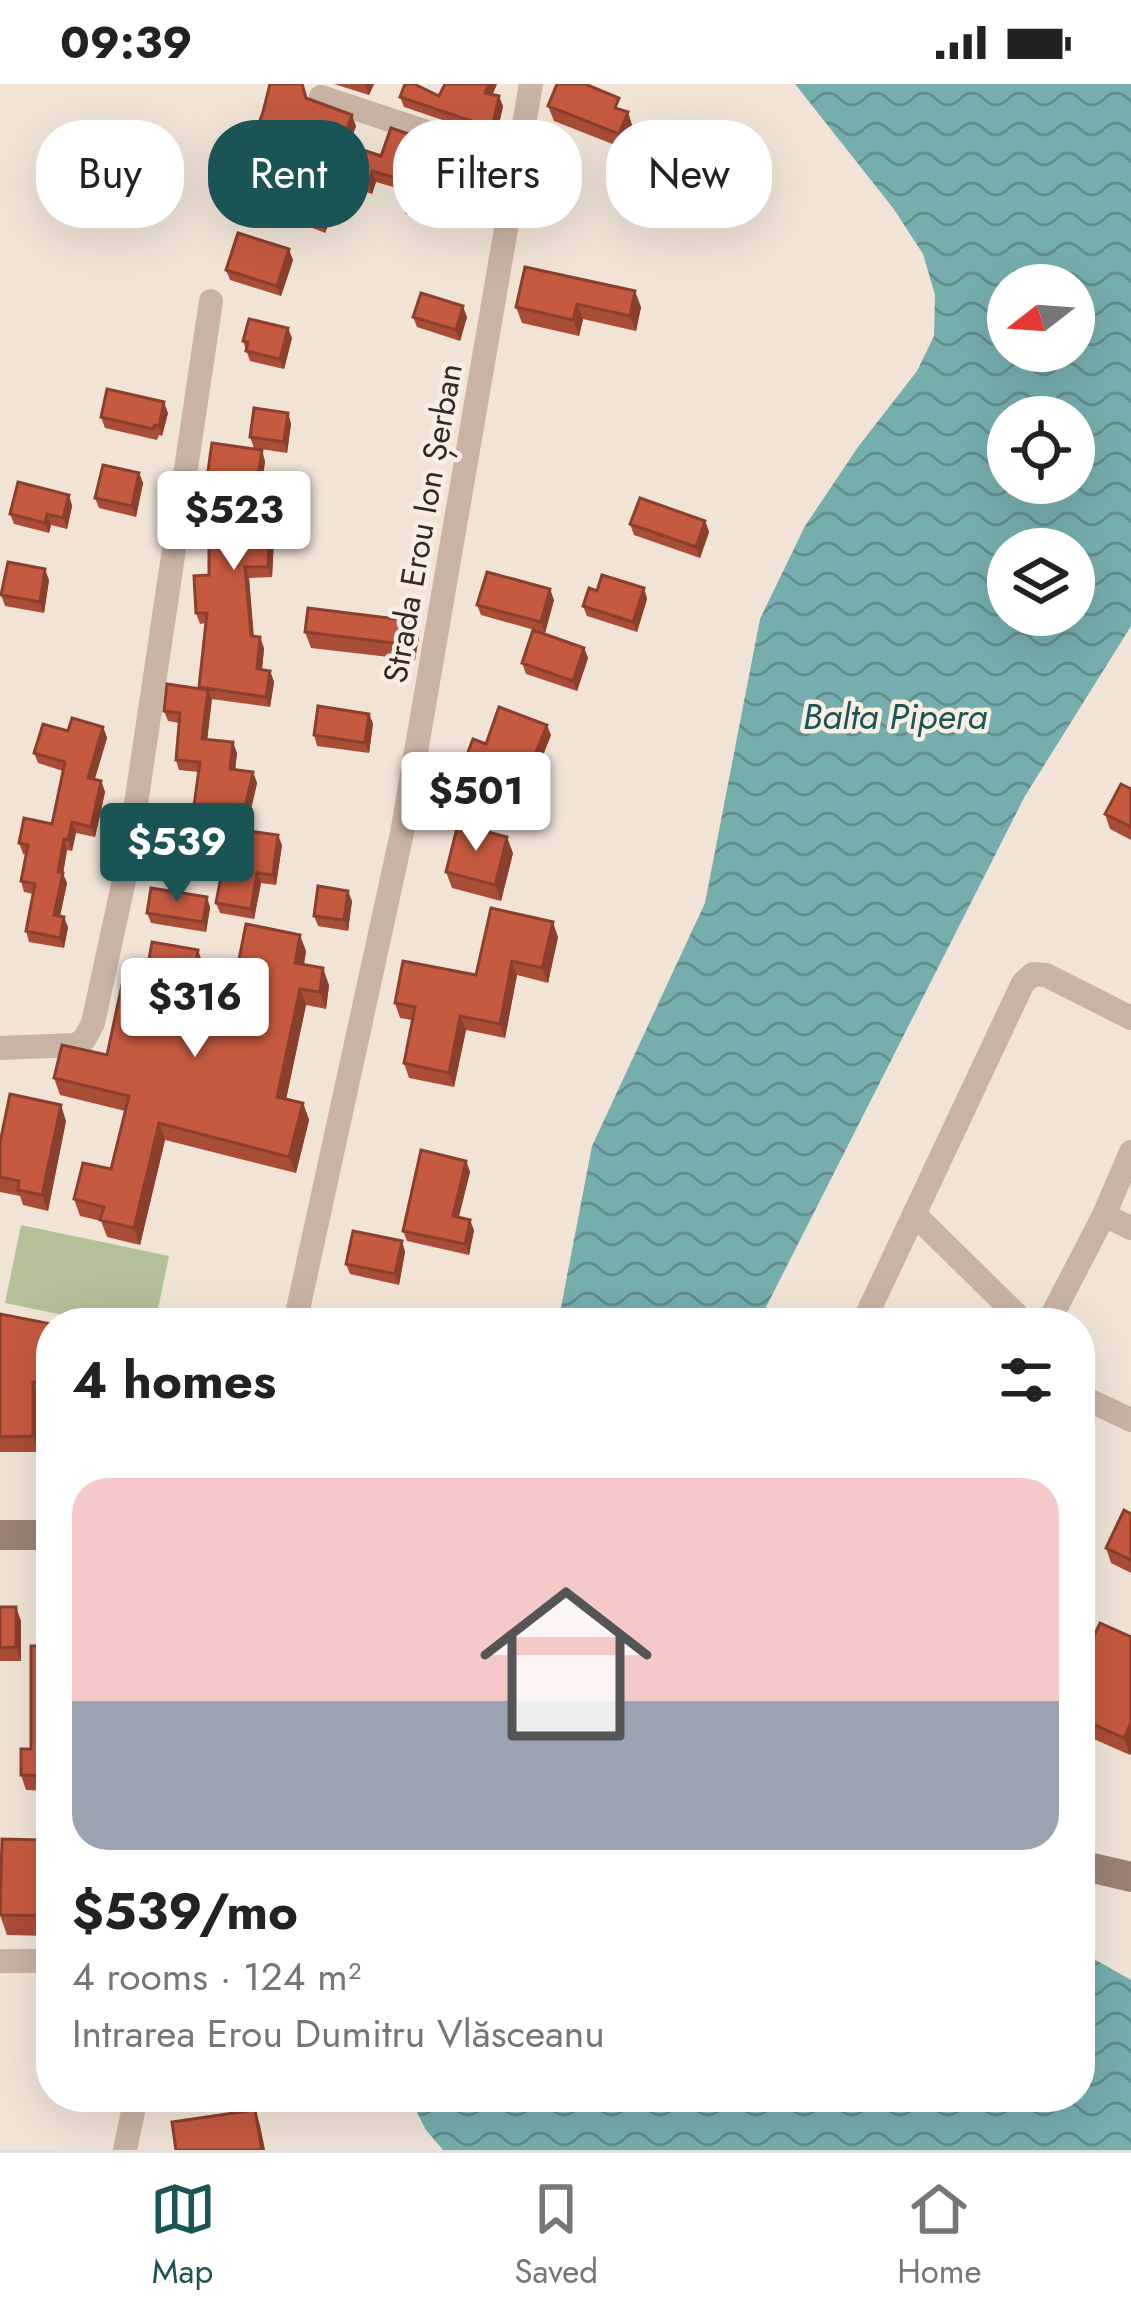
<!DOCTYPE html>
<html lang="en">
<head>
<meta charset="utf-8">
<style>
	:root { --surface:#fff; --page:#f2f2f2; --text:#222; --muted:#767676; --line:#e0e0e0; --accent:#1b5455 }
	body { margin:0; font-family:Jost,sans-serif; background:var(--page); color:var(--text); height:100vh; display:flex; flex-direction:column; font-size:45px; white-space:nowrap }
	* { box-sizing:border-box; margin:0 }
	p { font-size:39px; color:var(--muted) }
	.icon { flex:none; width:66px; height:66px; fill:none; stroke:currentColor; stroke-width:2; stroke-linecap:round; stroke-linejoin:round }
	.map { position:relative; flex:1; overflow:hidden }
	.details { position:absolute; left:36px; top:1224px; width:1059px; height:804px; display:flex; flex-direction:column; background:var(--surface); border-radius:48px; box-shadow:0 12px 48px #0002 }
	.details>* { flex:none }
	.guide { position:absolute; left:36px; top:36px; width:1059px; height:108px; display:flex; gap:24px }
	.needle { width:78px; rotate:253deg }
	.controls { position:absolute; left:987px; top:180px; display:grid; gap:24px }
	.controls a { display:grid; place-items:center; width:108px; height:108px; border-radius:50%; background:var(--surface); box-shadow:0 12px 48px #0002; font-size:60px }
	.price { position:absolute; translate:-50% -102px; padding:0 27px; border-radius:12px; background:#fff; color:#222; font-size:39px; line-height:78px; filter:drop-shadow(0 3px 6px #0008) }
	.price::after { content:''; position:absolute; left:50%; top:72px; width:36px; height:27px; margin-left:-18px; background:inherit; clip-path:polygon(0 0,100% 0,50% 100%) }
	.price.on { background:var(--accent); color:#fff }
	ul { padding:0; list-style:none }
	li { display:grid; align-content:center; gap:24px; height:636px; padding:0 36px }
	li+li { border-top:3px solid var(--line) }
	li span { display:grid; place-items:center; height:372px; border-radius:36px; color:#555 }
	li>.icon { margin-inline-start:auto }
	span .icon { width:216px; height:216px; fill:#fffc; stroke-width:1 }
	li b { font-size:51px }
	h2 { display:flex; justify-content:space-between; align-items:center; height:144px; padding:0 36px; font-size:51px }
	.chip { padding:0 42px; border-radius:48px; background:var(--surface); box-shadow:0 12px 48px #0002; font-size:42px; line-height:108px }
	.chip.on { background:var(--accent); color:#fff }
	.status { display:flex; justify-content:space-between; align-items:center; height:84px; padding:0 60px; background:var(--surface); direction:ltr }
	.status svg { height:33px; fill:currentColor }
	.dock { display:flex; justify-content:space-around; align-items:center; height:168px; border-top:3px solid var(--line); background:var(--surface); font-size:33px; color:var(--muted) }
	.dock a { display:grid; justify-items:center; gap:6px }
	.dock .on { color:var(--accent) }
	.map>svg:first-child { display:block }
</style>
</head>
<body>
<div class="status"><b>09:39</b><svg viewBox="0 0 49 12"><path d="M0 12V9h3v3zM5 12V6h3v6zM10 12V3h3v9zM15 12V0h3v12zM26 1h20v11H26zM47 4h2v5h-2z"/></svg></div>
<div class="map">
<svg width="1131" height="2066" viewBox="0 0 1131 2066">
	<defs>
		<pattern id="water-waves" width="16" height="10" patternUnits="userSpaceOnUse" patternTransform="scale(3)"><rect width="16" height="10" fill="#76aeae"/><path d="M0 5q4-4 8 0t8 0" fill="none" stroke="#628e8d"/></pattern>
	</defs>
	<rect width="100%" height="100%" fill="#f1e4d7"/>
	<path fill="#b4c098" d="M21,1141L169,1172L155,1239H102L5,1219Z"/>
	<path fill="url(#water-waves)" fill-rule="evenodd" d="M795,0H1131V542L1025,712L758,1239H558L592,1062L705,819L760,535L805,442L858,363L917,287L934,252L935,211L923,170L893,124ZM1074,201V267H1008V201ZM1074,333V399H1008V333ZM1008,465H1074V531H1008Z
		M1080,1867L1131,1896V2066H443L426,2046L409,2013H1080Z"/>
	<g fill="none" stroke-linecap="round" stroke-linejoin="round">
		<path stroke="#c9b3a4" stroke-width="24" d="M321,13L517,78
			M0,964L75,961L84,956L93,939L126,787L211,217
			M914,1130L1025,1239
			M1104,1131L1131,1144
			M295,1239L402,749L531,0
			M863,1239L1023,899L1033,890L1046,891L1131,934
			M1048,1239L1104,1131L1131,1068
			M1080,1312L1131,1336
			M0,1877H51
			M125,2066L136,2013"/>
		<path stroke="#9c8275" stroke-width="30" d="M0,1451H51
			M1080,1781L1131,1793"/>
	</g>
	<path fill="#aa4d37" d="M334,0H374L369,11Z
		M445,0H497L492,11L503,22L496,54L404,23L400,13L439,12Z
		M305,9L307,15L356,42L347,67L299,50L281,92L252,81L248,70Z
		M548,22L624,27L633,44L625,65L554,37Z
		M381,72L465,78L458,102L452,100L438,141L406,130L402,119L407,107L376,98L372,110L348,102L344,92Z
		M331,113L335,123L325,149L285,133L281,123Z
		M293,176L281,212L230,196L226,186Z
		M525,183L641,223L636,247L583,235L579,252L522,239L516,223Z
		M413,233H467L460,257L417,243Z
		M292,254L284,285L250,277L243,257Z
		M168,329L162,352L159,351L157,356L105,344L101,333Z
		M288,329L291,340L287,369L254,364L250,353Z
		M265,377L261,407L276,419L272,493L249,494L254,552L264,564L262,586L270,587L274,598L270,623L211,615L207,656L237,669L235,686L253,688L257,699L246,746L282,761L276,801L261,799L254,835L220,829L216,819L221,791L166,782L162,772L193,729L199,688L179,686L176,676L179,639L168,637L164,627L200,605L206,539L200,540L196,529L209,491L215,462V405L211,404L207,394Z
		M139,389L143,399L136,433L99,424L95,414Z
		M69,411L72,422L67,445L51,441L49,449L14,440L10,430Z
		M705,437L709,448L700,474L634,451L630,440Z
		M49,496L44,529L5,522L1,511Z
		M644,504L647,515L637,548L587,532L583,522L597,507Z
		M554,516L545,549L481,531L477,521Z
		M305,548L419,552L415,576L311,564Z
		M584,564L588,574L577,607L526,590L522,579Z
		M369,630L373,640L369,669L317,662L314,651Z
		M103,643L107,654L94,696L101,697L105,708L95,753L76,749L72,767L67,766L63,790L67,799L60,832L68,843L64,864L29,858L26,847L33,810L24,808L21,797L26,771L23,770L19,759L52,740L63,687L38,679L34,669L68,647Z
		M551,651L525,716L466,694L462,684L486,660Z
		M1131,705V756L1110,745L1105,730Z
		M513,769L501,817L452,804L446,788Z
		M207,813L210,824L206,848L151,839L147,829Z
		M352,817L348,847L318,842L314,832Z
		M558,853L548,899L517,891L505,954L466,946L454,1003L409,994L404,979L412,936L400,934L395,919L476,891Z
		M306,867L304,881L329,901L326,925L306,921L286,1015L303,1019L309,1036L296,1089L165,1056L140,1161L107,1153L101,1137L80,1132L74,1115L111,1085L125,1027L60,1011L54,994L107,971L147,887L204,883L201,899L233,906Z
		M66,1037L48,1127L23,1121L20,1112L0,1108V1059Z
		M466,1077L470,1088L459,1133L474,1146L469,1171L407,1157L403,1147Z
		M402,1157L405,1168L399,1201L350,1190L346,1180Z
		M0,1230L51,1240V1316L38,1314L39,1368H0Z
		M1131,1430V1489L1111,1479L1106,1464Z
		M0,1523L21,1537V1577H0Z
		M1131,1553L1130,1671L1080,1649V1582Z
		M51,1562V1707L26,1706L21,1691L31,1665Z
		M51,1751V1852L7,1851L0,1831L44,1756Z"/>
	<path fill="#8b3f2d" d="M365,0H374L369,11L365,1Z
		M489,0H497L489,19L485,9Z
		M499,12L503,22L496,54L492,44Z
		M628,28L633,44L625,65L619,50Z
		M352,31L356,42L347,67L343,57Z
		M296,39L299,50L281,92L277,82Z
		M461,68L465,78L458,102L455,91Z
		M372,87L376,98L372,110L368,100Z
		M448,90L452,100L438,141L434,130Z
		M331,113L335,123L325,149L322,139Z
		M289,165L293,176L281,212L277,202Z
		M635,207L641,223L636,247L630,232Z
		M577,220L583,235L579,252L573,236Z
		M463,222L467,233L460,257L456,246Z
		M288,244L292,254L284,285L280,275Z
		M164,318L168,329L162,352L159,342Z
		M288,329L291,340L287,369L284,358Z
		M262,366L265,377L260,417L256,406Z
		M139,389L143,399L136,433L132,422Z
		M272,408L276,419L272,493L268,483Z
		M69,411L72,422L67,445L63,434Z
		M47,430L51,441L49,449L45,439Z
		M705,437L709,448L700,474L696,463Z
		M245,483L249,494L254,563L251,552Z
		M45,485L49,496L44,529L40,518Z
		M644,504L647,515L637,548L633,538Z
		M550,505L554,516L545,549L541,538Z
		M413,537L419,552L415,576L409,561Z
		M260,553L264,564L261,596L257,585Z
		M584,564L588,574L577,607L573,597Z
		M270,587L274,598L270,623L266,613Z
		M208,606L212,616L206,666L202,655Z
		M369,630L373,640L369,669L365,659Z
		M547,641L551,651L525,716L521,706Z
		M103,643L107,654L92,705L88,694Z
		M233,658L237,669L234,696L230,685Z
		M253,688L257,699L244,756L240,746Z
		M101,697L105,708L95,753L91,743Z
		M72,738L76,749L72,767L68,756Z
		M278,751L282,761L276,801L273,791Z
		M507,753L513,769L501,817L495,801Z
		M64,755L67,766L63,790L67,799L58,841L54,831Z
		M257,789L261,799L254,835L251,825Z
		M348,807L352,817L348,847L344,836Z
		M207,813L210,824L206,848L203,838Z
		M64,833L68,843L64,864L60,854Z
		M553,838L558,853L548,899L542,884Z
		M300,851L306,867L301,896L295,879Z
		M198,866L204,883L199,914L193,897Z
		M512,877L517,891L505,954L500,940Z
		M323,884L329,901L326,925L320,908Z
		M300,905L306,921L283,1030L277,1013Z
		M460,932L466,946L454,1003L449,989Z
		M303,1019L309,1036L296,1089L289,1073Z
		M61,1021L66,1037L48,1127L42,1111Z
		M159,1039L165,1056L140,1161L134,1144Z
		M466,1077L470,1088L456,1142L453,1132Z
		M470,1136L474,1146L469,1171L465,1160Z
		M402,1157L405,1168L399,1201L395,1190Z
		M33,1298L38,1314L39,1368L33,1352Z
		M1084,1437L1092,1457L1080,1481V1445Z
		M16,1523L21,1537V1577L16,1563Z
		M1131,1639V1670L1130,1671L1124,1654Z
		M255,2026L260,2041L265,2066H262Z"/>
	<path fill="#c65a40" stroke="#8b3f2d" stroke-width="3" d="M270,0H302L306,14L352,31L343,57L296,39L277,82L248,70L263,28Z
		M405,0H414L439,12L445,0H489L485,9L499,12L492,44L400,13Z
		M557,0H585L619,14L615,24L628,28L619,50L548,22Z
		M391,44L461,68L455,91L448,90L434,130L402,119L410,98L372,87L368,100L344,92L354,63L381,72Z
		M291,97L331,113L322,139L281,123Z
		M238,149L289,165L277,202L226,186Z
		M525,183L635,207L630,232L577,220L573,236L516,223Z
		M421,209L463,222L456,246L413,233Z
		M249,235L288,244L280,275L246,267L248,258L243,257Z
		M107,305L164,318L159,342L155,341L153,345L101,333Z
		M254,324L288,329L284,358L250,353Z
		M212,359L262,366L256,406L272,408L268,483H245L251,552L260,553L257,585L270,587L266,613L199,603L207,529H196L194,492L209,491V462H215L216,395L207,394Z
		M103,381L139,389L132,422L95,414Z
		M18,398L69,411L63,434L47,430L45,439L10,430Z
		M640,414L705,437L696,463L630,440Z
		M8,478L45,485L40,518L1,511Z
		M487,488L550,505L541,538L477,521Z
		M602,491L644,504L633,538L583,522L589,504L597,507Z
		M308,524L413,537L409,561L305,548Z
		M533,546L584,564L573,597L522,579Z
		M167,600L208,606L202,655L233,658L230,685L253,688L240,746L278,751L273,791L257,789L251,825L216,819L223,782L162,772L169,725L193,729L200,678L176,676L180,629L164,627Z
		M318,622L369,630L365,659L314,651Z
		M499,623L547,641L521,706L462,684L473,655L486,660Z
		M72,634L103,643L88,694L101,697L91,743L72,738L68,756L64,755L58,788L63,789L54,831L64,833L60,854L26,847L35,800L21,797L28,761L19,759L24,734L52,740L65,678L34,669L43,640L68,647Z
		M1121,700L1131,705V743L1105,730Z
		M458,740L507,753L495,801L446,788Z
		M318,802L348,807L344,836L314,832Z
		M151,804L207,813L203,838L147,829Z
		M491,824L553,838L542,884L512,877L500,940L460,932L449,989L404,979L415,923L395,919L403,877L476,891Z
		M246,840L300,851L295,879L323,884L320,908L300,905L277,1013L303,1019L289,1073L159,1039L134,1144L100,1136L104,1123L74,1115L83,1079L111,1085L129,1012L54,994L62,961L107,971L126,882L147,887L152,858L198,866L193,897L233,906Z
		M10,1010L61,1021L42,1111L18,1106L19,1097L0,1093V1059Z
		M421,1066L466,1077L453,1132L470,1136L465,1160L403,1147Z
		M353,1147L402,1157L395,1190L346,1180Z
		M0,1230L51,1240V1301L33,1298V1352L0,1353Z
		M1124,1426L1131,1430V1476L1106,1464Z
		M0,1523H16V1563L0,1564Z
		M1100,1539L1131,1553V1639L1124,1654L1080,1634V1582Z
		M31,1562H51V1692L21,1691V1665H31Z
		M51,1751V1832L0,1831L2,1755L44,1756Z
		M255,2026L262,2066H176L172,2038Z"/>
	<g text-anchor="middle" stroke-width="9" stroke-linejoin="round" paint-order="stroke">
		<g font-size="33" fill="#342925" stroke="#f9eee3">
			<text transform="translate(422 439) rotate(-80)" y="12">Strada Erou Ion Șerban</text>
		</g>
		<g font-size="36" font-style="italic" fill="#1b5455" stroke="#f9eee3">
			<text x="895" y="645">Balta Pipera</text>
		</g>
	</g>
</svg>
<div class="controls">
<a><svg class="needle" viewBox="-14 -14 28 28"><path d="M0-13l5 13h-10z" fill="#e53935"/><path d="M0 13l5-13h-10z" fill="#767676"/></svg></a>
<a><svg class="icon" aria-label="locate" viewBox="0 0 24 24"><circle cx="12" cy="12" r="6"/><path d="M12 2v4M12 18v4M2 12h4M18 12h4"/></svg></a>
<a><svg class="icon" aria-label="layers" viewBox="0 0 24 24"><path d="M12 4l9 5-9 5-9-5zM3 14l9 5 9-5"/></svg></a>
</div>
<b class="price" style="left:234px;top:489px">$523</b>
<b class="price" style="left:476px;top:770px">$501</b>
<b class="price on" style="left:177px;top:821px">$539</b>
<b class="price" style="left:195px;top:976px">$316</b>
<div class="guide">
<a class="chip">Buy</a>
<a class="chip on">Rent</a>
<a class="chip">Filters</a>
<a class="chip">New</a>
</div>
<section class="details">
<h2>4 homes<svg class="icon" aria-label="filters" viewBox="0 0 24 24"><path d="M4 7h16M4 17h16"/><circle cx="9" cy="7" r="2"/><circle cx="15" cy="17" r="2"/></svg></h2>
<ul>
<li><span style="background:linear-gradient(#f6c9c9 60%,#9aa5b1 0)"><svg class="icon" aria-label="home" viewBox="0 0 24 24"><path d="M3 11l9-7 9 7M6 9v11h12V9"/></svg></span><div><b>$539/mo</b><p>4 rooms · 124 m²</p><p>Intrarea Erou Dumitru Vlăsceanu</p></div></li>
</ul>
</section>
</div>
<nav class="dock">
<a class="on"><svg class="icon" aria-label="map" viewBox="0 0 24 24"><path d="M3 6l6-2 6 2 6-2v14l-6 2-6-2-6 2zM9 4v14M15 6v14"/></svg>Map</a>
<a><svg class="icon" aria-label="saved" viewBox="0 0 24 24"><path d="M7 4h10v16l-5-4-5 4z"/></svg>Saved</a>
<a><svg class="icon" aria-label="home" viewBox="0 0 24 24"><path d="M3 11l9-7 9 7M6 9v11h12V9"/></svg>Home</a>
</nav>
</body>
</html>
